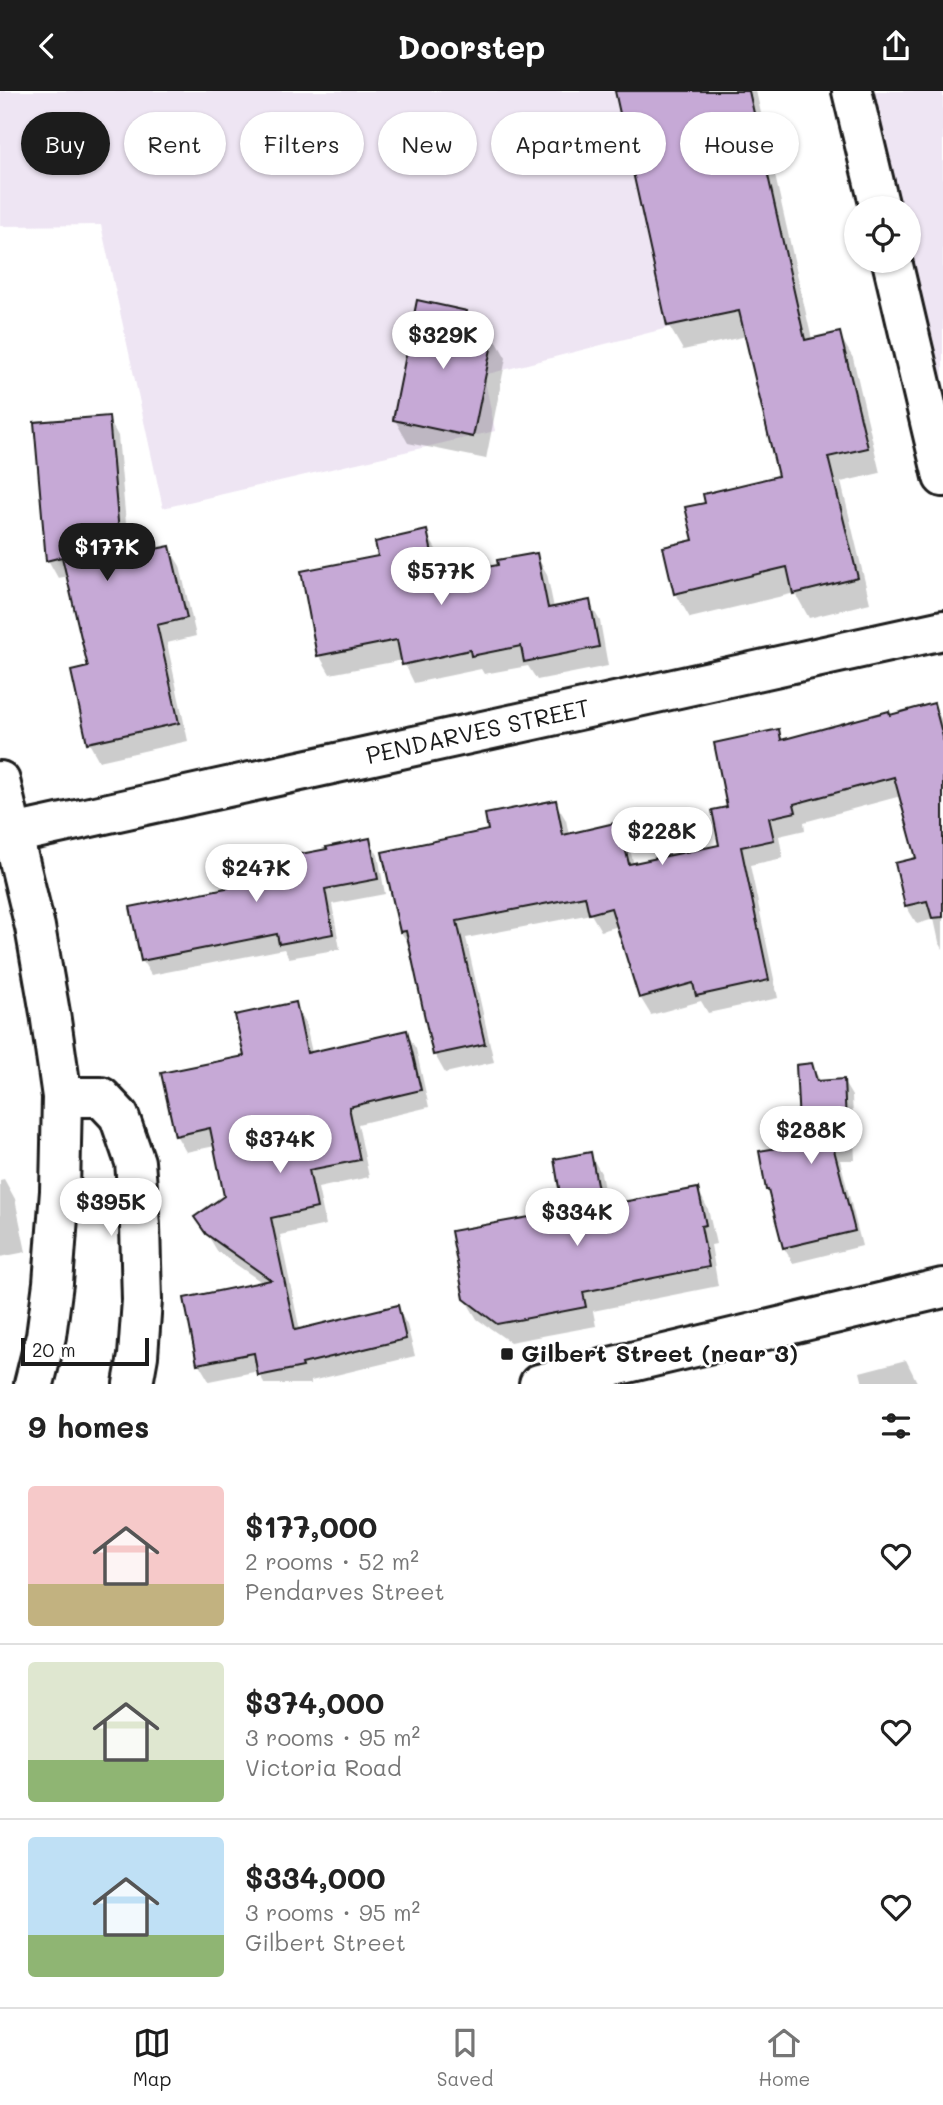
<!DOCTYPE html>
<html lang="en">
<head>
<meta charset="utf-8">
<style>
	:root { --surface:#fff; --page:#f6f6f6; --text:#222; --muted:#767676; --line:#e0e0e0; --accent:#1c1c1c }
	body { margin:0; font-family:Mali,sans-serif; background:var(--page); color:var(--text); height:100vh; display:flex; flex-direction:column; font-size:26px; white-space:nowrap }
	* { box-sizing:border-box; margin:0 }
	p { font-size:23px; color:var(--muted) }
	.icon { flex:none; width:38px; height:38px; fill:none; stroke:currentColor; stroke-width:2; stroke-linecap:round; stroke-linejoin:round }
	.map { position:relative; height:1293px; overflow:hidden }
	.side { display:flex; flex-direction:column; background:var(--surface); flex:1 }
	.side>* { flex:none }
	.guide { position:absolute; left:21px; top:21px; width:901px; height:63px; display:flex; gap:14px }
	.buttons { position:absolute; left:844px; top:105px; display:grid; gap:14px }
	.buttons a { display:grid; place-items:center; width:77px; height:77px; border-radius:50%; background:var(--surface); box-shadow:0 2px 5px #0004; font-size:35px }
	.scale { position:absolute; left:21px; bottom:18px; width:128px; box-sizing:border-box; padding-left:7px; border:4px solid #1c1c1c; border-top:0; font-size:19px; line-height:24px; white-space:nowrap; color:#1c1c1c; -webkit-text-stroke:5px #fff; paint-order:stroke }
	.price { position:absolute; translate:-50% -60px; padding:0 16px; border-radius:24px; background:#fff; color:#222; font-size:23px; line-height:46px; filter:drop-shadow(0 2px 4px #0008) }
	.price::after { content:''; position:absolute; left:50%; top:42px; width:21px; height:16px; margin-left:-10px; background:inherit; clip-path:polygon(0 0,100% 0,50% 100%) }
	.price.active { background:var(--accent); color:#fff }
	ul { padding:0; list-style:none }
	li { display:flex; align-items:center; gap:21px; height:175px; padding:0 28px }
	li+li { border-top:2px solid var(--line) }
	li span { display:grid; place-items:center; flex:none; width:196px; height:140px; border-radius:7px; color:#555 }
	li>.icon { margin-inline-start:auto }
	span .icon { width:84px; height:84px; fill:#fffc; stroke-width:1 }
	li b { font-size:30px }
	h2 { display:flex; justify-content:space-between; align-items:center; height:84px; padding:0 28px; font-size:30px }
	.chip { padding:0 24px; border-radius:32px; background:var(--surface); box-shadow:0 2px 5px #0004; font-size:24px; line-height:63px }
	.chip.active { background:var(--accent); color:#fff }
	header { display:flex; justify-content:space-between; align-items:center; height:91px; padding:0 28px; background:var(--accent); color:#fff; font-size:32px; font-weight:700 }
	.dock { display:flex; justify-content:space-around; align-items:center; height:98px; border-top:2px solid var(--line); background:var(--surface); font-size:19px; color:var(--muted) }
	.dock a { display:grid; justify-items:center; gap:4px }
	.dock .active { color:var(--accent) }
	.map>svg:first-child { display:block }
</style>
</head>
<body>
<header><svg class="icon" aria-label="back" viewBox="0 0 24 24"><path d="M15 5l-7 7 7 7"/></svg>Doorstep<svg class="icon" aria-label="share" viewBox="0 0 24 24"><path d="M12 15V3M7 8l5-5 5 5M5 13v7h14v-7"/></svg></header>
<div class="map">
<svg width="943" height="1293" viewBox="0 0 943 1293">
	<rect width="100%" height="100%" fill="#fff"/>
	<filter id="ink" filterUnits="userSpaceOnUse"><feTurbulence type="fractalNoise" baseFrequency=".0143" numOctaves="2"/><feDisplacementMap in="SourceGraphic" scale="14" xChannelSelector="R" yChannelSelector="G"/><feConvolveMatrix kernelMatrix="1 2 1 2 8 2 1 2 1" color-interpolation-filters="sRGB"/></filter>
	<g filter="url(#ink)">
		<path fill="#eee5f3" d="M0,0H747L793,205L484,284L495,340L163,417L101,134L0,135Z
			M873,0H943V302L908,152V117H900Z"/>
		<path fill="#0003" d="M617,0H756L812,249L839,243L853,267L880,382L841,391L870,512L809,527L795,502L690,527L676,503L665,457L695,450L707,413L780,386L747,245L683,259L669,235Z
			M466,222L477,241L493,244L506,267L486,368L408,352L395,329Z
			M108,327L118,345L128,454L152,448L158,459L169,457L180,475L196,545L167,552L188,650L99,670L89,652L74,581L90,578L69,485L58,487L48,469Z
			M426,441L437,460L443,486L500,475L536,464L547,483L554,517L589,511L600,530L608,575L537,589L528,575L484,583L481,578L414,592L403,569L330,583L319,564L381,467Z
			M933,614L943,631V858L939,851L934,828L917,833L906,815L918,768L901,705L804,731L805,739L779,745L783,767L750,774L778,907L708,922L701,910L651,924L640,906L619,835L601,840L591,823L466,847L494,971L445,982L435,964L412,859L401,841L384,762L490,740L555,711L566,729L569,744L618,733L628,751L634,774L721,755L729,717L778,640L784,650Z
			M369,749L378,764L385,803L332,813L340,858L289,867L284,858L151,884L142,869L269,790Z
			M295,913L305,930L312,962L406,941L416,958L429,1016L358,1033L369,1086L318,1097L326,1134L280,1144L300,1240L397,1216L407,1234L415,1265L311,1290V1293H264L259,1280L209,1290L199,1273L186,1209L263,1192L218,1161L207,1143L226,1105L215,1055L186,1061L176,1044Z
			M811,974L821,991L843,990L852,1005L855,1069H840L862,1155L793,1172L784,1157L772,1105L802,1054Z
			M590,1063L601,1082L607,1116L698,1099L708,1118L716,1153L711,1154L718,1195L593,1220L596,1235L510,1251L477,1228L465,1208L565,1122Z
			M4,1088L15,1108L26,1161L0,1166V1089Z
			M906,1269L918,1293H863L860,1281Z"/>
		<path fill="#c6a9d6" stroke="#1c1c1c" stroke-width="2" d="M615,0H749L805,249L840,241L868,357L828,366L858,487L793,503L787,476L674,503L663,456L693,449L685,416L705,412L703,403L778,385L739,220L667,235Z
			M417,209L467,220L463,236L494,243L473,346L393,329Z
			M109,325L120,454L153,446L155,458L170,455L187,527L157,534L179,632L87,652L71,580L88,576L62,466L46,470L34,331Z
			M427,439L437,485L498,474L497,469L537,462L548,517L590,509L599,556L524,571L521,555L471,565L470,559L402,574L397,549L317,565L301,480L378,465L375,451Z
			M934,612L943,646V826L932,827L927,810L905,815L895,772L916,767L894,686L794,713L796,721L769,727L774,749L741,756L769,889L696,905L693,892L639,907L611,817L589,823L585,805L457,830L485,953L433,964L406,840L400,841L382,761L488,739L485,723L556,709L563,744L619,731L629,773L719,754L712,719L727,716L714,652L779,638L781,649L889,620L890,624Z
			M370,747L378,788L325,798L333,843L279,853L277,843L141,870L130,816L267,789L263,770L327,758L326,756Z
			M296,911L307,962L407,939L421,999L349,1016L360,1069L309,1079L317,1117L271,1127L295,1239L398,1214L406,1248L302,1273L303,1276L258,1285L254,1262L197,1273L184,1207L271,1189L206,1143L194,1126L224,1105L210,1037L175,1045L161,982L244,965L235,924Z
			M812,972L817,990L844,988L847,1054L833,1055L855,1140L783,1157L768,1099H766L759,1060L800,1053L796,974Z
			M591,1061L601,1115L698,1097L706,1134L701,1135L709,1176L583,1201L586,1216L497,1233L464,1208L451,1140L563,1120L554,1068Z"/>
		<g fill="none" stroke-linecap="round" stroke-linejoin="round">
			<g stroke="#1c1c1c" stroke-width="44">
				<g id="minor">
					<path d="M852,0L880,117"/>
					<path d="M892,170L943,386"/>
					<path id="s1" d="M13,743L943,539"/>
					<path d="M62,1006H101L119,1025L135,1071L140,1135L142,1209L138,1265L133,1293"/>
					<path d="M539,1293L943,1197"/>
				</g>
			</g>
			<g stroke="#1c1c1c" stroke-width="44">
				<path id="major" d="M0,690L35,836L50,922L62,1006L60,1100L53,1192L46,1245L34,1293"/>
			</g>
			<use href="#minor" stroke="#fff" stroke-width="38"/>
			<use href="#major" stroke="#fff" stroke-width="38"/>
		</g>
	</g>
	<rect fill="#1c1c1c" stroke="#fff" stroke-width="2.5" x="500" y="1256" width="14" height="14" rx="3.5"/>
	<g text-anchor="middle" stroke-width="5" stroke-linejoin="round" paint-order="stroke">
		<g font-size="24" fill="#1c1c1c" stroke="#fff">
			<text dy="8" stroke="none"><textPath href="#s1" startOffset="476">PENDARVES STREET</textPath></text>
		</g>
		<g font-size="24" font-weight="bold" fill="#1c1c1c" stroke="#fff" text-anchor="start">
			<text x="521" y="1271">Gilbert Street (near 3)</text>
		</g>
	</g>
</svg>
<div class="buttons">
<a><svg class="icon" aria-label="locate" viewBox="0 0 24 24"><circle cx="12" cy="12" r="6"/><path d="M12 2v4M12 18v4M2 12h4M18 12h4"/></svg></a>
</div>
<div class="scale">20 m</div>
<b class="price" style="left:443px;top:280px">$329K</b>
<b class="price active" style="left:107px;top:492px">$177K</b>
<b class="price" style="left:441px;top:516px">$577K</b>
<b class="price" style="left:662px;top:776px">$228K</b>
<b class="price" style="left:256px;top:813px">$247K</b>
<b class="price" style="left:811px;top:1075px">$288K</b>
<b class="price" style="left:280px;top:1084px">$374K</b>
<b class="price" style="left:111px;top:1147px">$395K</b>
<b class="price" style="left:577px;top:1157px">$334K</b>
<div class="guide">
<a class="chip active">Buy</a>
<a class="chip">Rent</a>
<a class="chip">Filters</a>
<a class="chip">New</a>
<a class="chip">Apartment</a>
<a class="chip">House</a>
</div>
</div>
<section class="side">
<h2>9 homes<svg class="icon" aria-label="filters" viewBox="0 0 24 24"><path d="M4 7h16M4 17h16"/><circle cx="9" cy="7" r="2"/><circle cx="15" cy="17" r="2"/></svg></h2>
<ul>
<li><span style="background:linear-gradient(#f6c9c9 70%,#c2b280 0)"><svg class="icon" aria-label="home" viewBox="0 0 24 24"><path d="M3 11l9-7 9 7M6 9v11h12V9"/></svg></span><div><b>$177,000</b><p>2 rooms · 52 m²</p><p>Pendarves Street</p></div><svg class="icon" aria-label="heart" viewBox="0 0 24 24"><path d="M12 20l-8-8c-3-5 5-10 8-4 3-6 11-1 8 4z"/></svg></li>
<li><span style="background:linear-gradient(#dfe7d0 70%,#8fb573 0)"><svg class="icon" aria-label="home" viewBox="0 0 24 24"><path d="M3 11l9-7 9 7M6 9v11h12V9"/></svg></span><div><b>$374,000</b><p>3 rooms · 95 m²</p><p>Victoria Road</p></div><svg class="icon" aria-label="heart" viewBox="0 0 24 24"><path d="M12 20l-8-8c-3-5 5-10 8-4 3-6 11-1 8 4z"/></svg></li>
<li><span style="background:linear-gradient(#bfe0f5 70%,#8fb573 0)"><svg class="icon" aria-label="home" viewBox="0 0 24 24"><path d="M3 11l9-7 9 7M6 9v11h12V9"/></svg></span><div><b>$334,000</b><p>3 rooms · 95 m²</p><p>Gilbert Street</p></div><svg class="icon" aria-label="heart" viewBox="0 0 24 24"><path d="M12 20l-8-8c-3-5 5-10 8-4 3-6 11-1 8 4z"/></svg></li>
</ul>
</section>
<nav class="dock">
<a class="active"><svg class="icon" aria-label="map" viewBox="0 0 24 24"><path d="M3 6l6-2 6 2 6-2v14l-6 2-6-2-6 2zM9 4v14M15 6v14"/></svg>Map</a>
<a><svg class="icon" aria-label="saved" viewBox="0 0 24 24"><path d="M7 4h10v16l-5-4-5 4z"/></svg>Saved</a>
<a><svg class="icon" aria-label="home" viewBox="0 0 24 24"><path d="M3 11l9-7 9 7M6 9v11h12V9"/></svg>Home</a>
</nav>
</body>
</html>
